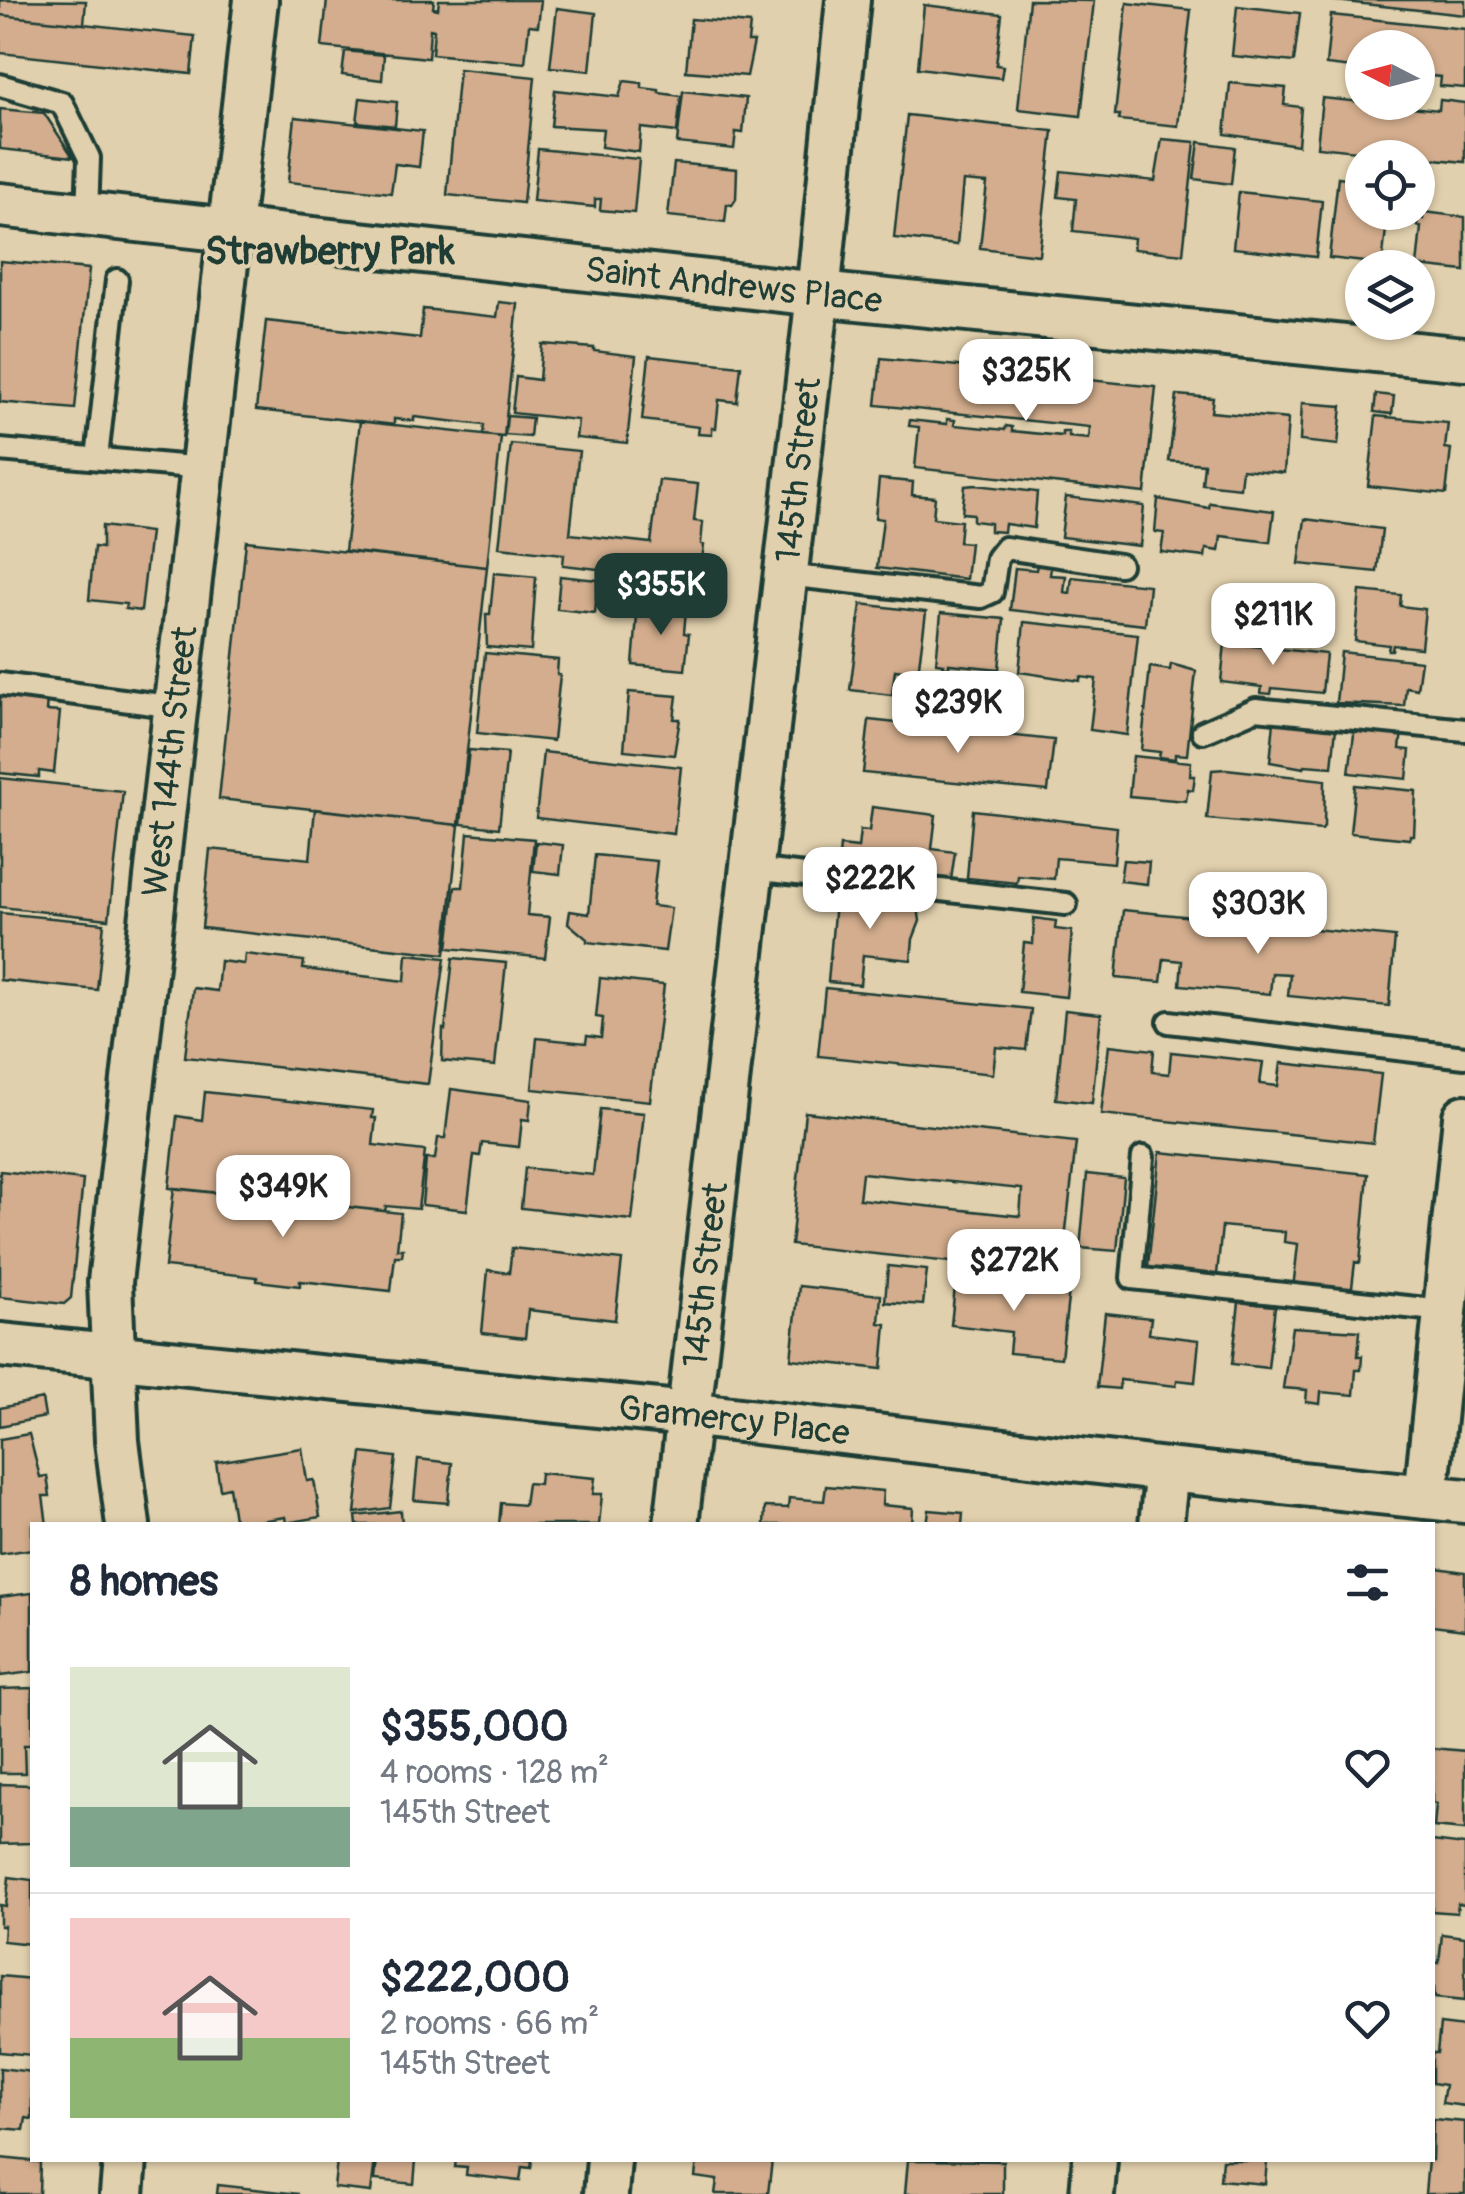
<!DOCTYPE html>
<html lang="en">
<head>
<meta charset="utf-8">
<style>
	:root { --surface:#fff; --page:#f6f6f7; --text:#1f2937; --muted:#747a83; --line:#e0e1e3; --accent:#1f3d34 }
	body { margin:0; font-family:Pangolin,sans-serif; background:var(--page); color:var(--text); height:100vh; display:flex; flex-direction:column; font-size:38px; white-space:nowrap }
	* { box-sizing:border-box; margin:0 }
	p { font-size:32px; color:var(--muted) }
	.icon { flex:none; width:55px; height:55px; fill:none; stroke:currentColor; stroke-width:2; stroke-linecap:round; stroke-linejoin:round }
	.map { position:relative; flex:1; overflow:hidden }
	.side { position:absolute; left:30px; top:1522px; width:1405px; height:640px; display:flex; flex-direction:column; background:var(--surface); border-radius:0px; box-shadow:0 2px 8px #0004 }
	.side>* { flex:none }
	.needle { width:65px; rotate:276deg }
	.buttons { position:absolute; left:1345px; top:30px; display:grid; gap:20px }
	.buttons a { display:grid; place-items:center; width:90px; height:90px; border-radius:50%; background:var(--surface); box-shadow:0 2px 8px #0004; font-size:50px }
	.price { position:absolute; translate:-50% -85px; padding:0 22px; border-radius:20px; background:#fff; color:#222; font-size:32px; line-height:65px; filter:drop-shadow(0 2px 5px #0008) }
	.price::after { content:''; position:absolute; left:50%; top:60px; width:30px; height:22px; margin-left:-15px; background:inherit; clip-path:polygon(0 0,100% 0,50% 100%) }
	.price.active { background:var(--accent); color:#fff }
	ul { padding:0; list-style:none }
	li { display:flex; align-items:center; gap:30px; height:250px; padding:0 40px }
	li+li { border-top:2px solid var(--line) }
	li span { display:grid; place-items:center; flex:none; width:280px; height:200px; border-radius:0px; color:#555 }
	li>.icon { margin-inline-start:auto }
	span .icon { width:120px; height:120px; fill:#fffc; stroke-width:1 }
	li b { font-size:42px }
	h2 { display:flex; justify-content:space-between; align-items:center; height:120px; padding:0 40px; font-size:42px }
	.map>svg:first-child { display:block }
</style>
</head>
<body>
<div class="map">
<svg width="1465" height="2194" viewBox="0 0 1465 2194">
	<rect width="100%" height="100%" fill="#e1d0ad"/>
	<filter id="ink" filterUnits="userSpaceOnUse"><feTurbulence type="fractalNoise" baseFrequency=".01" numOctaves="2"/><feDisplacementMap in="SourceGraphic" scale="20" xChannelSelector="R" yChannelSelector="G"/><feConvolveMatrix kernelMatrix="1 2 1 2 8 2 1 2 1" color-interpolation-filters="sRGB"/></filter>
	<g filter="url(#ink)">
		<path fill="#d3ad8d" stroke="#1f3d34" stroke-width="2.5" fill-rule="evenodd" d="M0,0L86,1L84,24L0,15Z
			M327,0H434L433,8L438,9L439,0H541L538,26L529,25L525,63L432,54L434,30L430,29L428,58L322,47Z
			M1029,0L1094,1L1081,116L1018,109Z
			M1327,0H1465V15Z
			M1127,3L1191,10L1178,126L1119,120L1120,115H1115Z
			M924,5L1002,14L996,65L1003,66L1001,78L918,68Z
			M1237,6L1300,13L1294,62L1232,56Z
			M557,8L596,13L590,71L550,67Z
			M0,15L195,36L191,74L0,53Z
			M1331,15L1465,29V88L1440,86L1441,77L1418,75V48H1362V69L1326,65Z
			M691,19L750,24L748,42H754L747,76L686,71Z
			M345,51L384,55L382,80L342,75Z
			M459,69L535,77L523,203L447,195Z
			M624,81L642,83V88L659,90V93L681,96L677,132L641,128L639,152L601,147L603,129L551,126L555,90L619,97Z
			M1230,83L1286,88L1284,105L1301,107L1298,145L1225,134Z
			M683,91L746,98L743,133L736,132L734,149L677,143Z
			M360,98L397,102L395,126L357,122Z
			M1322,98L1439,110L1440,100L1465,103V162L1317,147Z
			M0,109L44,113L73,157L0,149Z
			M907,115L1053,131L1039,255L980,248L987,183L963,181L957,245L894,238Z
			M295,117L423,131L419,167L395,164L391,193L288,182Z
			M1162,139L1195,142L1183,254L1133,249L1134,238L1073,231L1076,199L1058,197L1061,171L1155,181Z
			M1199,142L1235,147L1231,184L1194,179Z
			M538,149L639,159L634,213L600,210L601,199H595V207L533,201Z
			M674,163L737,169L736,199L732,205L727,204L725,222L668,216Z
			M1338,177L1362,180V212H1388L1382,264L1329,258Z
			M1239,192L1322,201L1316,257L1233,248Z
			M1424,212L1465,217V271L1417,266L1421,227L1417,226L1418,218L1423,219Z
			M0,261L89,269L75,409L0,402Z
			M499,302L518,304L504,437L483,435L484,425L414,417V421L394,419V425L256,410L266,321L420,338L423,309L497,317Z
			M542,344L594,348V351L636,356L627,443L576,438L578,420L512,413L516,377L539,380Z
			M649,356L741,366L737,402L719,400L716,428H712V435L698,434L699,427L642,420Z
			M881,358L1156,387L1145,493L915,468L919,427L909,426L910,420L947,424V419L955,420L954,425L1005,430L1006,426L1012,427V431L1062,436V432H1069V437L1089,439L1090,427L876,405Z
			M1376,394L1394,396L1392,414L1374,412Z
			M1177,395L1213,398L1211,412L1288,419L1284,473L1242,469L1240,488L1202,484L1204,464L1169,461Z
			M1302,403L1342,406L1338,445L1300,441Z
			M507,416L532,418L530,437L505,435Z
			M1376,416L1448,423L1445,448L1451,449L1446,494L1368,486Z
			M360,421L501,437L487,567L345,551Z
			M511,444L579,451L570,534L651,543L659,480L698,484L694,521L703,522L701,544L704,545L702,562L696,561L694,580L563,565L564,554L499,547Z
			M879,479L913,482L912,495L935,497L933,518L961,521L959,542L970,543L966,579L877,568L883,519L875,518Z
			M976,485L1037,492L1034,528L1005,524L1004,532L990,531V523L973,521V514L962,513L965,486Z
			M1066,497L1144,506L1140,546L1061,537Z
			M1158,499L1209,508L1210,503L1274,511L1270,542L1221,536L1219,551L1206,549L1205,557L1161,552L1164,533L1155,532Z
			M1305,519L1382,529L1377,572L1299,564Z
			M102,526L150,532L141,611L125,609L126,604L89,600L94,547L102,548Z
			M246,541L487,567L459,825L219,799Z
			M1038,559L1052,560L1050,575L1066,576L1064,592L1070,593L1072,577L1149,585L1145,625L1010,610L1015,568L1036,570Z
			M494,573L536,577L531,651L487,647L486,614H490Z
			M560,576L598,580L595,613L557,609Z
			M1360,591L1401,595L1400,606L1425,609L1421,648L1393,645L1392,650H1388L1389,645L1355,641Z
			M638,604L686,609L684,633L689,634L685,670L633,665Z
			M861,604L926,612L918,673L895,670L892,695L850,690Z
			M941,613L1004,619L999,669L949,664V667H943L944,664L936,663Z
			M1024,622L1138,634L1127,735L1090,730L1096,679L1080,677V681L1019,672Z
			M1225,643L1326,654L1322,693L1272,688L1271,694L1261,693L1262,687L1221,682Z
			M1341,652L1421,661L1417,689L1406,687L1404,706L1336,703Z
			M485,653L558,660L557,674L560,675L553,741L477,733Z
			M1171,664L1196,671L1187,755L1175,754V759L1159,757L1160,752L1141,750L1150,667L1170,670Z
			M629,692L677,696L674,719H680L674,755L624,750Z
			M0,695L47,700L46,711L60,712L54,773L39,771V777L0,773Z
			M869,720L1054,740L1048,791L863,773Z
			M1301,720H1309L1308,726L1336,728L1332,767L1305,765L1304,768L1270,762L1274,722L1300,725Z
			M1355,726L1402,731L1400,749L1410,750L1407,779L1349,773Z
			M469,750L507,753L499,828L461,824Z
			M543,752L681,767L674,834L536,818Z
			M1133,756L1191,762L1190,776H1195L1193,790L1188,789L1186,801L1129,796Z
			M1226,769L1325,780L1324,827L1322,830L1207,819L1212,770Z
			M0,778L123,791L109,919L0,907Z
			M1355,785L1416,791L1414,835H1410V839L1350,833Z
			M872,807L936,815L932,849L955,852L951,880L904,874L903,877H896L838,867L840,846L858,848L860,830L869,831Z
			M315,809L459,825L445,954L202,928L210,849L310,859Z
			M973,810L1117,827L1114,863L1056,858L1054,879L1018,876L1017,883L967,878Z
			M468,833L534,839L527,915L550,917L545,958L448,948L455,887H463Z
			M536,842L563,845L560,874L533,871Z
			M595,855L657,861L652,906L671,908L665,951L587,942V939L568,923L570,911L589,914Z
			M1123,860L1149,862L1147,884L1120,881Z
			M836,890L917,899L920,921L913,939L911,960L863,955L860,985L828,982Z
			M1123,910L1395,937L1389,1006L1288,996L1290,974L1272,973L1270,994L1180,985L1182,961L1164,959L1161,982L1116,978Z
			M0,913L104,923L97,990L0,980Z
			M1034,918L1056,921L1055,929L1072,931L1066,997L1019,992L1024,943L1033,944Z
			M245,954L304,961L303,969L405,981L407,954L445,958L428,1084L185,1057L193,988L217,991L220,961L244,964Z
			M453,958L506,963L495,1066L442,1061L443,1029L445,1030Z
			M600,978L664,985L650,1101L532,1089L537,1038L586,1043L587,1036L601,1038L603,1018L596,1017Z
			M825,988L1031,1009L1026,1050L996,1047L993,1074L818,1056Z
			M1065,1010L1101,1014L1092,1103L1056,1099Z
			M1109,1045L1154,1050L1152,1072L1169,1074L1171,1052L1263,1062L1260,1084L1278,1086L1281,1063L1381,1074L1373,1143L1101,1114Z
			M451,1089L531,1100L529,1120L522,1119L519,1147L482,1143L480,1156L474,1155L467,1210L422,1205L426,1159H435L438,1138H445Z
			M205,1092L373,1110L372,1118H376L373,1145L425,1151L418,1209L386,1206L385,1211L169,1188L177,1116L202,1120Z
			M600,1109L644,1113L632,1220L521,1208L525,1168L593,1175Z
			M805,1112L1076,1142L1061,1274L791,1245ZM862,1173L1022,1189L1020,1216L859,1199Z
			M1160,1152L1368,1174L1360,1263L1355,1262L1351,1296L1293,1289L1298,1244L1284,1242L1285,1232L1222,1226L1216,1284L1147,1276Z
			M0,1171L83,1180L71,1298L64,1304L0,1297Z
			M1087,1174L1124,1178L1117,1251L1080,1248Z
			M174,1188L401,1213L397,1249H403L402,1256H395L391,1291L300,1281V1286L257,1281V1277L165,1267Z
			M512,1248L622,1260L615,1320L528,1310L525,1338L482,1333L488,1270L509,1273Z
			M888,1266L927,1270L923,1305L885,1302Z
			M956,1277L1069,1290L1061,1358L1009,1353L1011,1332L951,1325Z
			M799,1286L881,1295L879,1323L886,1324L882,1369L791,1359Z
			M1239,1302L1275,1306L1268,1368L1232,1364Z
			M1105,1313L1151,1318L1149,1334L1199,1340L1195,1382L1177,1380L1176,1386L1120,1380L1119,1389L1097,1387Z
			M1292,1327L1360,1331L1358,1356H1362L1361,1370H1356L1354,1395L1321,1392L1320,1404L1306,1402L1307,1390L1283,1388Z
			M42,1399L45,1417L0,1426V1408Z
			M29,1434L40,1477L47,1476L50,1496H43L47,1525H32V1549L0,1554V1439Z
			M302,1448L307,1481L314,1480L320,1517L286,1523L285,1517L235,1525L229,1487L220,1489L216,1462Z
			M362,1453L396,1457L390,1508L355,1513Z
			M418,1459L452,1463L448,1503L414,1500Z
			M540,1473L595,1478L593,1494H602L599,1525H499L501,1503L524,1505L527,1483L539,1484Z
			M826,1486L883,1491L882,1505L913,1508L912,1525H764L765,1507L788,1508L789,1498L824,1501Z
			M929,1510L963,1513L962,1525H927Z
			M401,1511L402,1525H357L356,1516Z
			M1437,1568L1465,1572V1630L1432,1626V1589Z
			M32,1593V1672L0,1676V1597Z
			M32,1688V1745H24L25,1773H0V1689Z
			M1432,1748L1465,1751V1830L1434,1827L1436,1804L1432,1803Z
			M0,1784L32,1785V1843L0,1844Z
			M1432,1841L1465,1845V1905L1458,1904L1457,1913L1432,1911Z
			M9,1877L32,1880V1944L3,1941L4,1926H0V1905L6,1906Z
			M1442,1934L1465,1937V2001L1435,1998L1432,1962L1439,1963Z
			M0,1976L32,1979V2055L0,2052Z
			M1440,2024L1465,2027V2106L1442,2103L1445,2085L1432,2083V2053H1437Z
			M0,2068L32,2072V2119L26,2118L24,2130L0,2128Z
			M1433,2119L1465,2122V2194H1425L1428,2160H1432Z
			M0,2158L40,2162L39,2194H0Z
			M337,2160H375L371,2192L334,2188Z
			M377,2160H416L414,2184L375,2180Z
			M456,2160H532L531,2168L522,2167L520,2181L466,2175L467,2168L455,2167Z
			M697,2160H772L768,2194H715L717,2180L695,2177Z
			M908,2160L1003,2161V2194H905Z
			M1222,2160H1267L1265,2184L1220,2180Z
			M218,2185L299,2194H217Z"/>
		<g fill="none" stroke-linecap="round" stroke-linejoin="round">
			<g stroke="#1f3d34" stroke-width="28">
				<path id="lane" d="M0,85L62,103L89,158L87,215
					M0,450L203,468
					M97,458L117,280
					M786,575L981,597L992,592L997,558L1005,548L1120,565
					M0,684L176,707
					M1203,732L1256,709L1465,730
					M751,869L1066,904
					M1169,1022L1465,1057
					M1143,1157L1132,1278L1445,1311"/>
			</g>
			<g stroke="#1f3d34" stroke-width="50">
				<g id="street">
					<path id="s1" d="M0,205L818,294L1465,359"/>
					<path id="s2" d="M0,1345L688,1414L1167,1470L1465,1501"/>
					<path d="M1426,1497L1465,1117"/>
					<path id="s3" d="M128,1525L117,1441L110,1282L256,0"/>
					<path id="s4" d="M676,1525L818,294L848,0"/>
					<path d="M1161,1525L1167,1470"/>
					<path d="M122,2194L125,2160"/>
					<path d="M606,2194L609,2160"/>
					<path d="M1092,2194L1095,2160"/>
				</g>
			</g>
			<use href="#lane" stroke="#e1d0ad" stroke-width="20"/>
			<use href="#street" stroke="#e1d0ad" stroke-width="42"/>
		</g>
	</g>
	<g text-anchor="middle" stroke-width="8" stroke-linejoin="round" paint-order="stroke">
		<g font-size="35" fill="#1f3d34" stroke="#e1d0ad">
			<text dy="12" stroke="none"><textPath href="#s1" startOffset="738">Saint Andrews Place</textPath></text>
			<text dy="12" stroke="none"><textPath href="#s4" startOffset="1062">145th Street</textPath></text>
			<text dy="12" stroke="none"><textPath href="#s3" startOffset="768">West 144th Street</textPath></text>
			<text dy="12" stroke="none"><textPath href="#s4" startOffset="252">145th Street</textPath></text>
			<text dy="12" stroke="none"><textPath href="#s2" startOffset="738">Gramercy Place</textPath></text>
		</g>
		<g font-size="38" font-weight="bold" fill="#1f3d34" stroke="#e1d0ad">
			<text x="330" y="264">Strawberry Park</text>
		</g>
	</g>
</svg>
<div class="buttons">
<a><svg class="needle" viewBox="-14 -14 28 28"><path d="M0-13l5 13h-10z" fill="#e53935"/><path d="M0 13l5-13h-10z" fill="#747a83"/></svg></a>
<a><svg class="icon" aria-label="locate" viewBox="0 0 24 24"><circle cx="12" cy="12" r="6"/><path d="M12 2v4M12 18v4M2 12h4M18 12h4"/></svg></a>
<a><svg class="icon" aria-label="layers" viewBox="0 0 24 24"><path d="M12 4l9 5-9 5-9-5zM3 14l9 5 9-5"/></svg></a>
</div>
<b class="price" style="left:1026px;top:424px">$325K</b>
<b class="price active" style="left:661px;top:638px">$355K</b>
<b class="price" style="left:1273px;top:668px">$211K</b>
<b class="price" style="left:958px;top:756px">$239K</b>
<b class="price" style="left:870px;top:932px">$222K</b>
<b class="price" style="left:1258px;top:957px">$303K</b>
<b class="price" style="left:283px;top:1240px">$349K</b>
<b class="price" style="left:1014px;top:1314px">$272K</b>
<section class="side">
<h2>8 homes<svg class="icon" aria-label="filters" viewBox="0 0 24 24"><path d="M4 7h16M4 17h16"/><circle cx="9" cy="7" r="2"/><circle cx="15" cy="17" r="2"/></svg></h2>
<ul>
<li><span style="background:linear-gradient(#dfe7d0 70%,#7fa58c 0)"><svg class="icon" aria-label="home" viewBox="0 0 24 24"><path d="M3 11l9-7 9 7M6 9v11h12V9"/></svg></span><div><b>$355,000</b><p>4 rooms · 128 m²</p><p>145th Street</p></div><svg class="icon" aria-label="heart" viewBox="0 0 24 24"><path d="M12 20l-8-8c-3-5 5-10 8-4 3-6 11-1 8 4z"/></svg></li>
<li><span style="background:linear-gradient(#f6c9c9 60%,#8fb573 0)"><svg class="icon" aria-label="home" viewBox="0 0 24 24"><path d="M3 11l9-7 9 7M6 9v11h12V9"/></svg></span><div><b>$222,000</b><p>2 rooms · 66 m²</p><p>145th Street</p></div><svg class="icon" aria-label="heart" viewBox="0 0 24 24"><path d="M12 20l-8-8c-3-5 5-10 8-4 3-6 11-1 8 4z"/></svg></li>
</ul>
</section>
</div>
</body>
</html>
